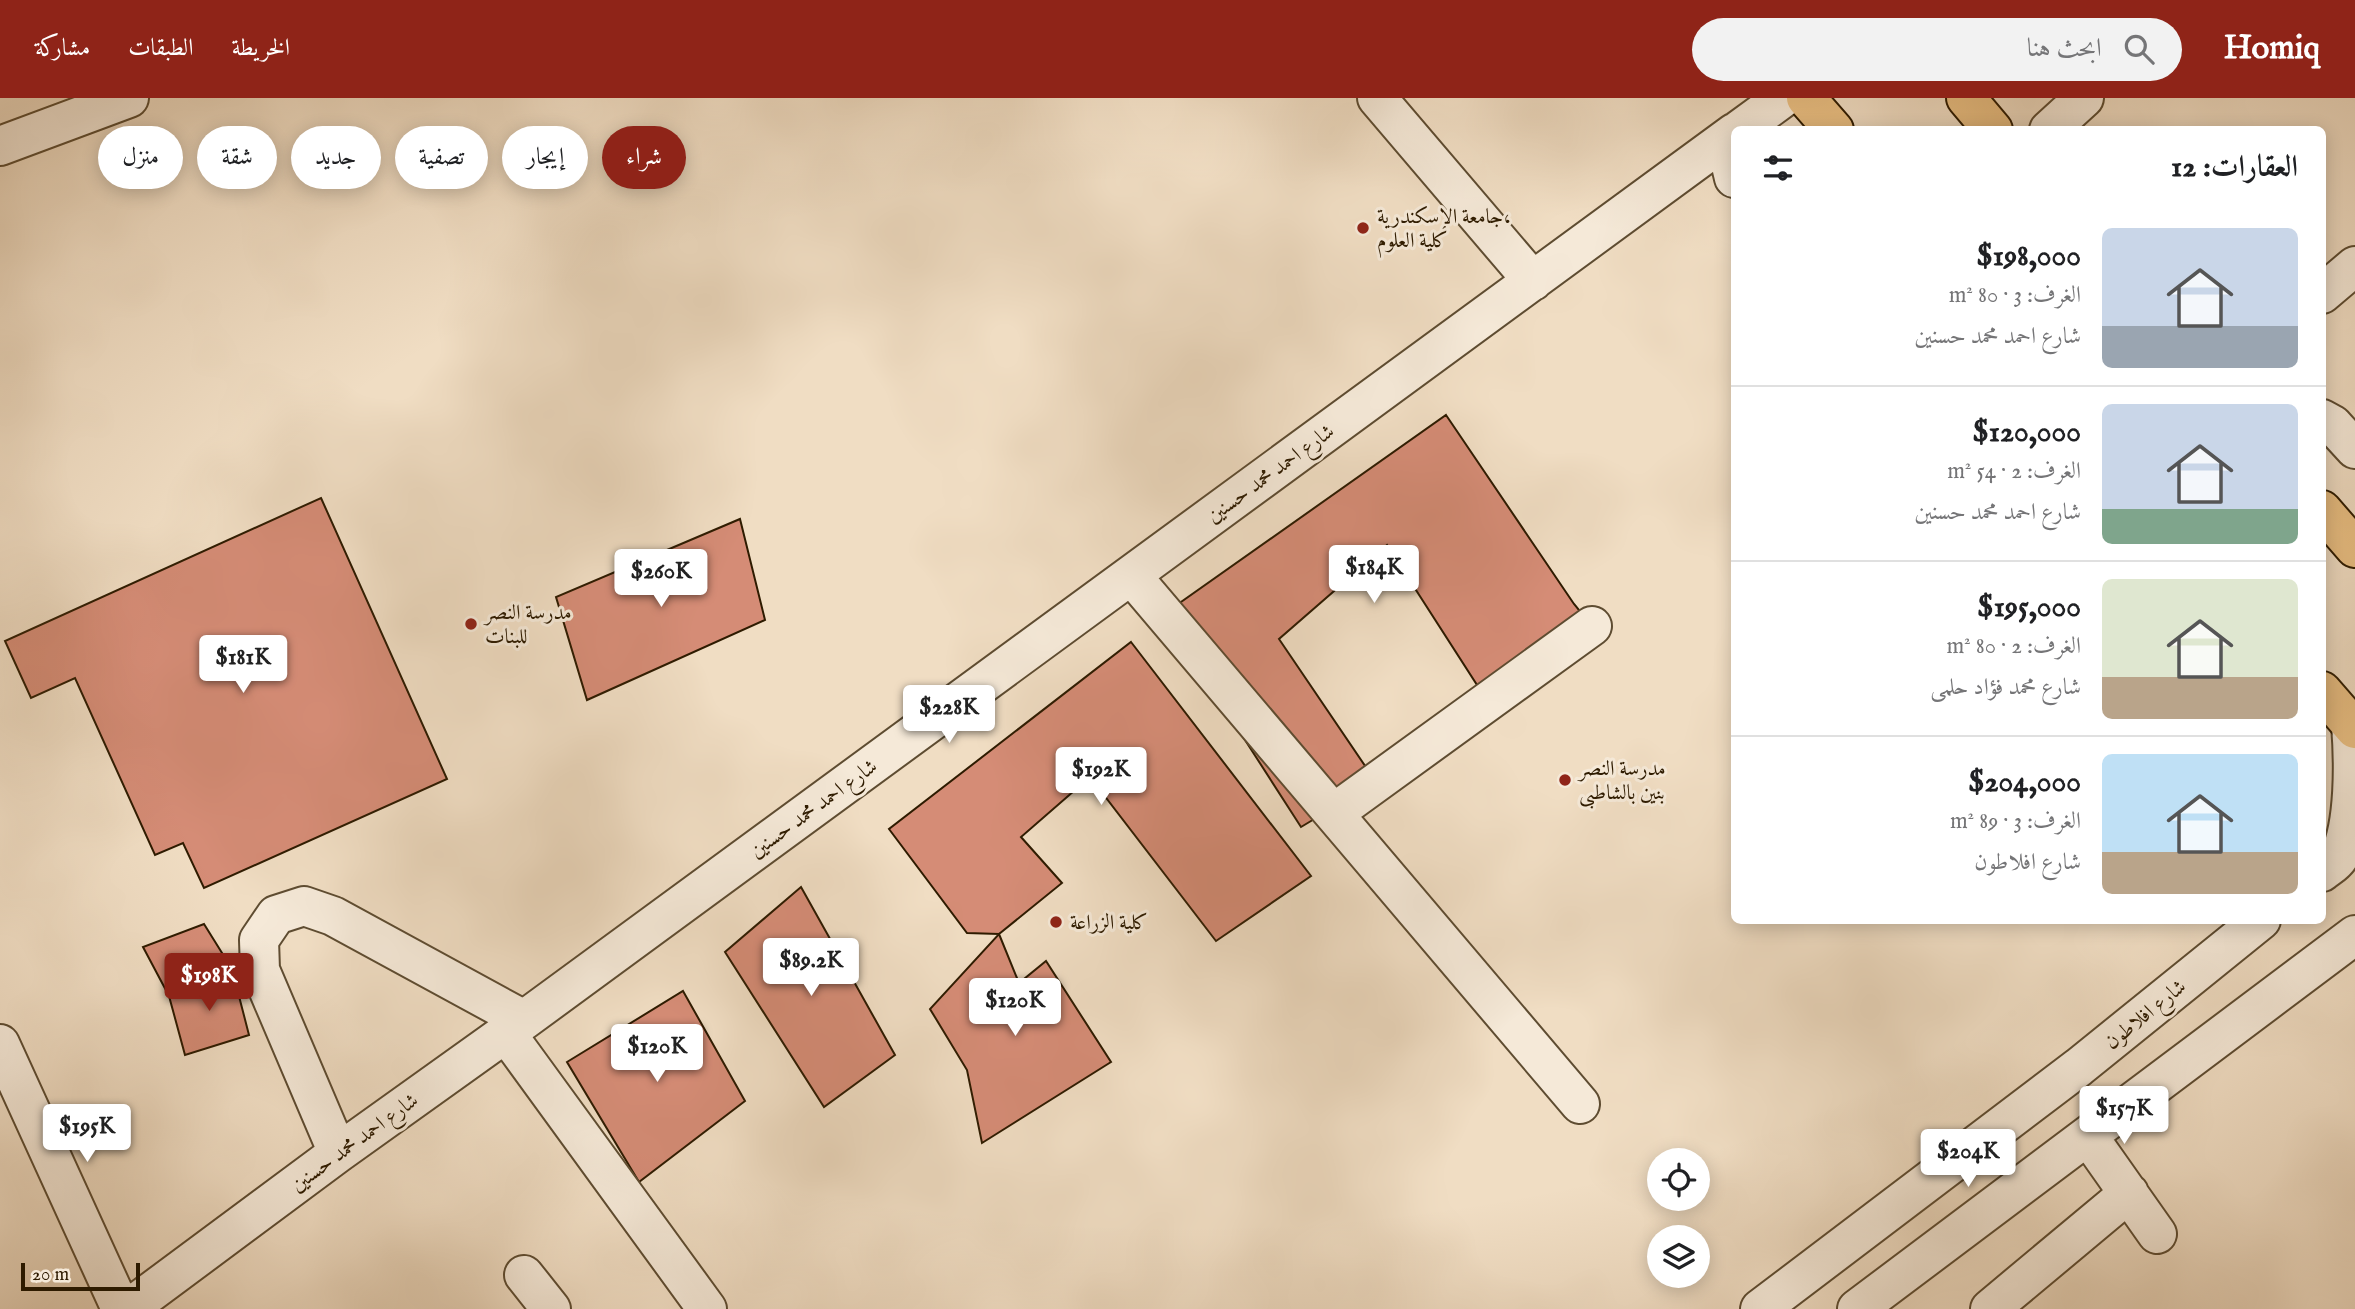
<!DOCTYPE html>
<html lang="ar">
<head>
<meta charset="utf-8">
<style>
	:root { --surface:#fff; --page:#f2f2f2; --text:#202124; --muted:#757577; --line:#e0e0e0; --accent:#8f2418 }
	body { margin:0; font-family:"IM FELL English",Amiri,serif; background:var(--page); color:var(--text); direction:rtl; height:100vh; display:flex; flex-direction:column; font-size:26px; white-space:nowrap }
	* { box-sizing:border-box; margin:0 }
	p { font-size:23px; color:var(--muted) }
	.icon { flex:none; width:38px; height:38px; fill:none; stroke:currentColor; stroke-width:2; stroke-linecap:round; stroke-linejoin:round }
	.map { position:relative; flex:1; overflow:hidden; direction:ltr }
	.sheet { position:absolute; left:1731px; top:28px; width:595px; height:798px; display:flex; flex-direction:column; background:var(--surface); border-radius:10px; box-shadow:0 4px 18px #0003; direction:rtl }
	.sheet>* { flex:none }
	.guide { position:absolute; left:21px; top:28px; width:665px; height:63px; direction:rtl; display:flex; gap:14px }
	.tools { position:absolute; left:1647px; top:1050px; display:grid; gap:14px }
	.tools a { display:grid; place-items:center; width:63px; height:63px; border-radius:50%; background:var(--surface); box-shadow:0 4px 18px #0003; font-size:35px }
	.scale { position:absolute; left:21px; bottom:18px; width:119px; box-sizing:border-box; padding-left:7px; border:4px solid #2e1b00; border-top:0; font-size:19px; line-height:24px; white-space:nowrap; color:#2e1b00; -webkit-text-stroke:5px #f5e9d8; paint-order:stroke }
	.price { position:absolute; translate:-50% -60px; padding:0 16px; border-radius:7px; background:#fff; color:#222; font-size:23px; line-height:46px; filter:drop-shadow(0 2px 4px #0008) }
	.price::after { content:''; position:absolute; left:50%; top:42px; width:21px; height:16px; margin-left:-10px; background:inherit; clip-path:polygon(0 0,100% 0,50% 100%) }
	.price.selected { background:var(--accent); color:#fff }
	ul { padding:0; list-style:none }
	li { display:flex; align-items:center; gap:21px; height:175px; padding:0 28px }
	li+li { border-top:2px solid var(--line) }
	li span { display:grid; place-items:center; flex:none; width:196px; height:140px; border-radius:10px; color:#555 }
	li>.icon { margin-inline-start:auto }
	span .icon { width:84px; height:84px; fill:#fffc; stroke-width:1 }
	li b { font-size:30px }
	h2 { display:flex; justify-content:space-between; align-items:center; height:84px; padding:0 28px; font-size:30px }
	.tag { padding:0 24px; border-radius:32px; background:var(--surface); box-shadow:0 4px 18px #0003; font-size:24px; line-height:63px }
	.tag.selected { background:var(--accent); color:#fff }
	header { display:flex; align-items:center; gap:42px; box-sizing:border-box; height:98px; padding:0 35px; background:var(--accent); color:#fff }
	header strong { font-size:33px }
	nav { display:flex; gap:38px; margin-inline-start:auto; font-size:24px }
	.search { width:490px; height:63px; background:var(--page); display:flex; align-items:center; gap:18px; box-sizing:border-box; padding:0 24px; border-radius:38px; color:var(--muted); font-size:26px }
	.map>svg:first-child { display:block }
</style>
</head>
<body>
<header>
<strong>Homiq</strong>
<div class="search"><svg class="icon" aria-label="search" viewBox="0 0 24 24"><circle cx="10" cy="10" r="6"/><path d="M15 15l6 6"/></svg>ابحث هنا</div>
<nav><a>الخريطة</a><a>الطبقات</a><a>مشاركة</a></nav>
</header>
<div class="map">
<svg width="2355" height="1211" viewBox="0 0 2355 1211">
	<rect width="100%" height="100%" fill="#f0ddc3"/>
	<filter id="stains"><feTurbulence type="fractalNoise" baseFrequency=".00286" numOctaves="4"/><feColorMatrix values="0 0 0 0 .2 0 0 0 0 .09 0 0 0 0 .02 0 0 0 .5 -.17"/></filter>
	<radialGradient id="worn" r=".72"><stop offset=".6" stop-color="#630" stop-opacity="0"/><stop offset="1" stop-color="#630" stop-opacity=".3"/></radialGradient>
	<path fill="#d58c76" stroke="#2e1b00" stroke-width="2" d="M1446,317L1574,506L1592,528L1488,604L1387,447L1279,541L1376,684L1301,729L1164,516Z
		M321,400L447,681L204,790L183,745L155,757L75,580L31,600L5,543Z
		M740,421L765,522L587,602L556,499Z
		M1131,544L1311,778L1216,843L1090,679L1021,739L1062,785L999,836L967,835L889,731Z
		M801,789L895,957L824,1009L725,854Z
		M204,826L232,871L169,898L143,849Z
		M999,836L1019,885L1046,863L1111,964L982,1045L967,972L930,911Z
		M232,871L249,937L185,957L169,898Z
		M683,893L745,1003L639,1084L567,964Z"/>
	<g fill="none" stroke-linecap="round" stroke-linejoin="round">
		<g stroke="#5e4c31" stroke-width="42">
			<path id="minor" d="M1377,0L1533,183
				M1739,32L1783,0
				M2049,32L2084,0
				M1725,42L1734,80
				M0,48L129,0
				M2322,196L2355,168
				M2322,321L2333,327L2355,351
				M1131,477L1580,1006
				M1334,715L1592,528
				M2322,774C2328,769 2336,765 2339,759C2355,725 2354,664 2351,626
				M506,935L707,1211
				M0,946L121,1211
				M2088,1038L2157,1136
				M338,1055L260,872L259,842L276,817L304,808L333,818L524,922
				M524,1177L551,1211
				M128,1211L338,1055L524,922L1734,35
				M1760,1211L2079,969L2261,822
				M1857,1211L2355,837
				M1990,1211L2129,1095"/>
		</g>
		<g stroke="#2e1b00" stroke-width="42">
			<path id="major" d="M1806,0L1834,32
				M1966,0L1993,32
				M2322,412L2355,450
				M2322,593L2355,631"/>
		</g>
		<use href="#minor" stroke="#f5e9d8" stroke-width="38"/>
		<use href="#major" stroke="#e8be82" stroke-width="38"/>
	</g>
	<g fill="#8f2418" stroke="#f5e9d8" stroke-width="2.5">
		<circle cx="1363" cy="130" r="7"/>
		<circle cx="471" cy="526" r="7"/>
		<circle cx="1565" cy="682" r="7"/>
		<circle cx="1056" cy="824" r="7"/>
	</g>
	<g text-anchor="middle" stroke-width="6" stroke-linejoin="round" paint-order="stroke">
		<g font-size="21" fill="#2e1b00" stroke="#f5e9d8" text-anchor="start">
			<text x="1377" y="125">جامعة الإسكندرية،<tspan x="1377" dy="24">كلية العلوم</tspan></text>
			<text x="485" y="521">مدرسة النصر<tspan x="485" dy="24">للبنات</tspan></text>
			<text x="1579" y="677">مدرسة النصر<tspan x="1579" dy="24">بنين بالشاطبى</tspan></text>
			<text x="1070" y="831">كلية الزراعة</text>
		</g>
		<g font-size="21" fill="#2e1b00" stroke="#f5e9d8">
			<text transform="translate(1270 375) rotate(-36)" y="7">شارع احمد محمد حسنين</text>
			<text transform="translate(813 710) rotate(-36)" y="7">شارع احمد محمد حسنين</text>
			<text transform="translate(2145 916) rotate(-39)" y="7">شارع افلاطون</text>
			<text transform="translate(354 1044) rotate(-36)" y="7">شارع احمد محمد حسنين</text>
		</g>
	</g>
	<rect width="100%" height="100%" filter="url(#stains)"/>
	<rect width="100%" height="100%" fill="url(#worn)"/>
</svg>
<div class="tools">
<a><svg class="icon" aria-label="locate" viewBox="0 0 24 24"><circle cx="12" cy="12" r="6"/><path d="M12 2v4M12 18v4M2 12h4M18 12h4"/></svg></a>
<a><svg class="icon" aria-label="layers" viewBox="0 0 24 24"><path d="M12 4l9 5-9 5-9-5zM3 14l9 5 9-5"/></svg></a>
</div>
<div class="scale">20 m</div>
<b class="price" style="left:1374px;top:507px">$184K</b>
<b class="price" style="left:661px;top:511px">$260K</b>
<b class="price" style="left:243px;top:597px">$181K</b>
<b class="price" style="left:949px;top:647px">$228K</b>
<b class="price" style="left:1101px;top:709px">$192K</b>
<b class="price" style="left:811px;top:900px">$89.2K</b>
<b class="price selected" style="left:209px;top:915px">$198K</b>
<b class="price" style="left:1015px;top:940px">$120K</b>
<b class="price" style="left:657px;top:986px">$120K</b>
<b class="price" style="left:2124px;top:1048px">$157K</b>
<b class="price" style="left:87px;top:1066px">$195K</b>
<b class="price" style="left:1968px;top:1091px">$204K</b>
<div class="guide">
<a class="tag selected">شراء</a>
<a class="tag">إيجار</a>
<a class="tag">تصفية</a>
<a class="tag">جديد</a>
<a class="tag">شقة</a>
<a class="tag">منزل</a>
</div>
<section class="sheet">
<h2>العقارات: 12<svg class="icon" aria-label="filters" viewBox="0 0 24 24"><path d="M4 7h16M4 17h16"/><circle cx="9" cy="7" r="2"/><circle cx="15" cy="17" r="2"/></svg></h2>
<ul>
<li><span style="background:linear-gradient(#c9d6e8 70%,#9aa5b1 0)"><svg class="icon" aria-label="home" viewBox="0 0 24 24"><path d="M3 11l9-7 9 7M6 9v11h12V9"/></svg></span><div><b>$198,000</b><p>الغرف: 3 · 80 m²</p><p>شارع احمد محمد حسنين</p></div></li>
<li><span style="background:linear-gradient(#c9d6e8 75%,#7fa58c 0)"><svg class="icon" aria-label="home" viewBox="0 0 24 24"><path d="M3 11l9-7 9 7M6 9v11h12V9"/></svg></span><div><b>$120,000</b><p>الغرف: 2 · 54 m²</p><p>شارع احمد محمد حسنين</p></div></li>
<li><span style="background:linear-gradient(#dfe7d0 70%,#b9a48a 0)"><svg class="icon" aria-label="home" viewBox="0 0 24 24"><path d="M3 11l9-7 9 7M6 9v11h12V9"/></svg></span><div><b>$195,000</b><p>الغرف: 2 · 80 m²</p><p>شارع محمد فؤاد حلمى</p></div></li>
<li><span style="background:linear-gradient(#bfe0f5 70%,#b9a48a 0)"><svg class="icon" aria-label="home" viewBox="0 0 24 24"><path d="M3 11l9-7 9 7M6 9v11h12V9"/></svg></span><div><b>$204,000</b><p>الغرف: 3 · 89 m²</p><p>شارع افلاطون</p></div></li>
</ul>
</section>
</div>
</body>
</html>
